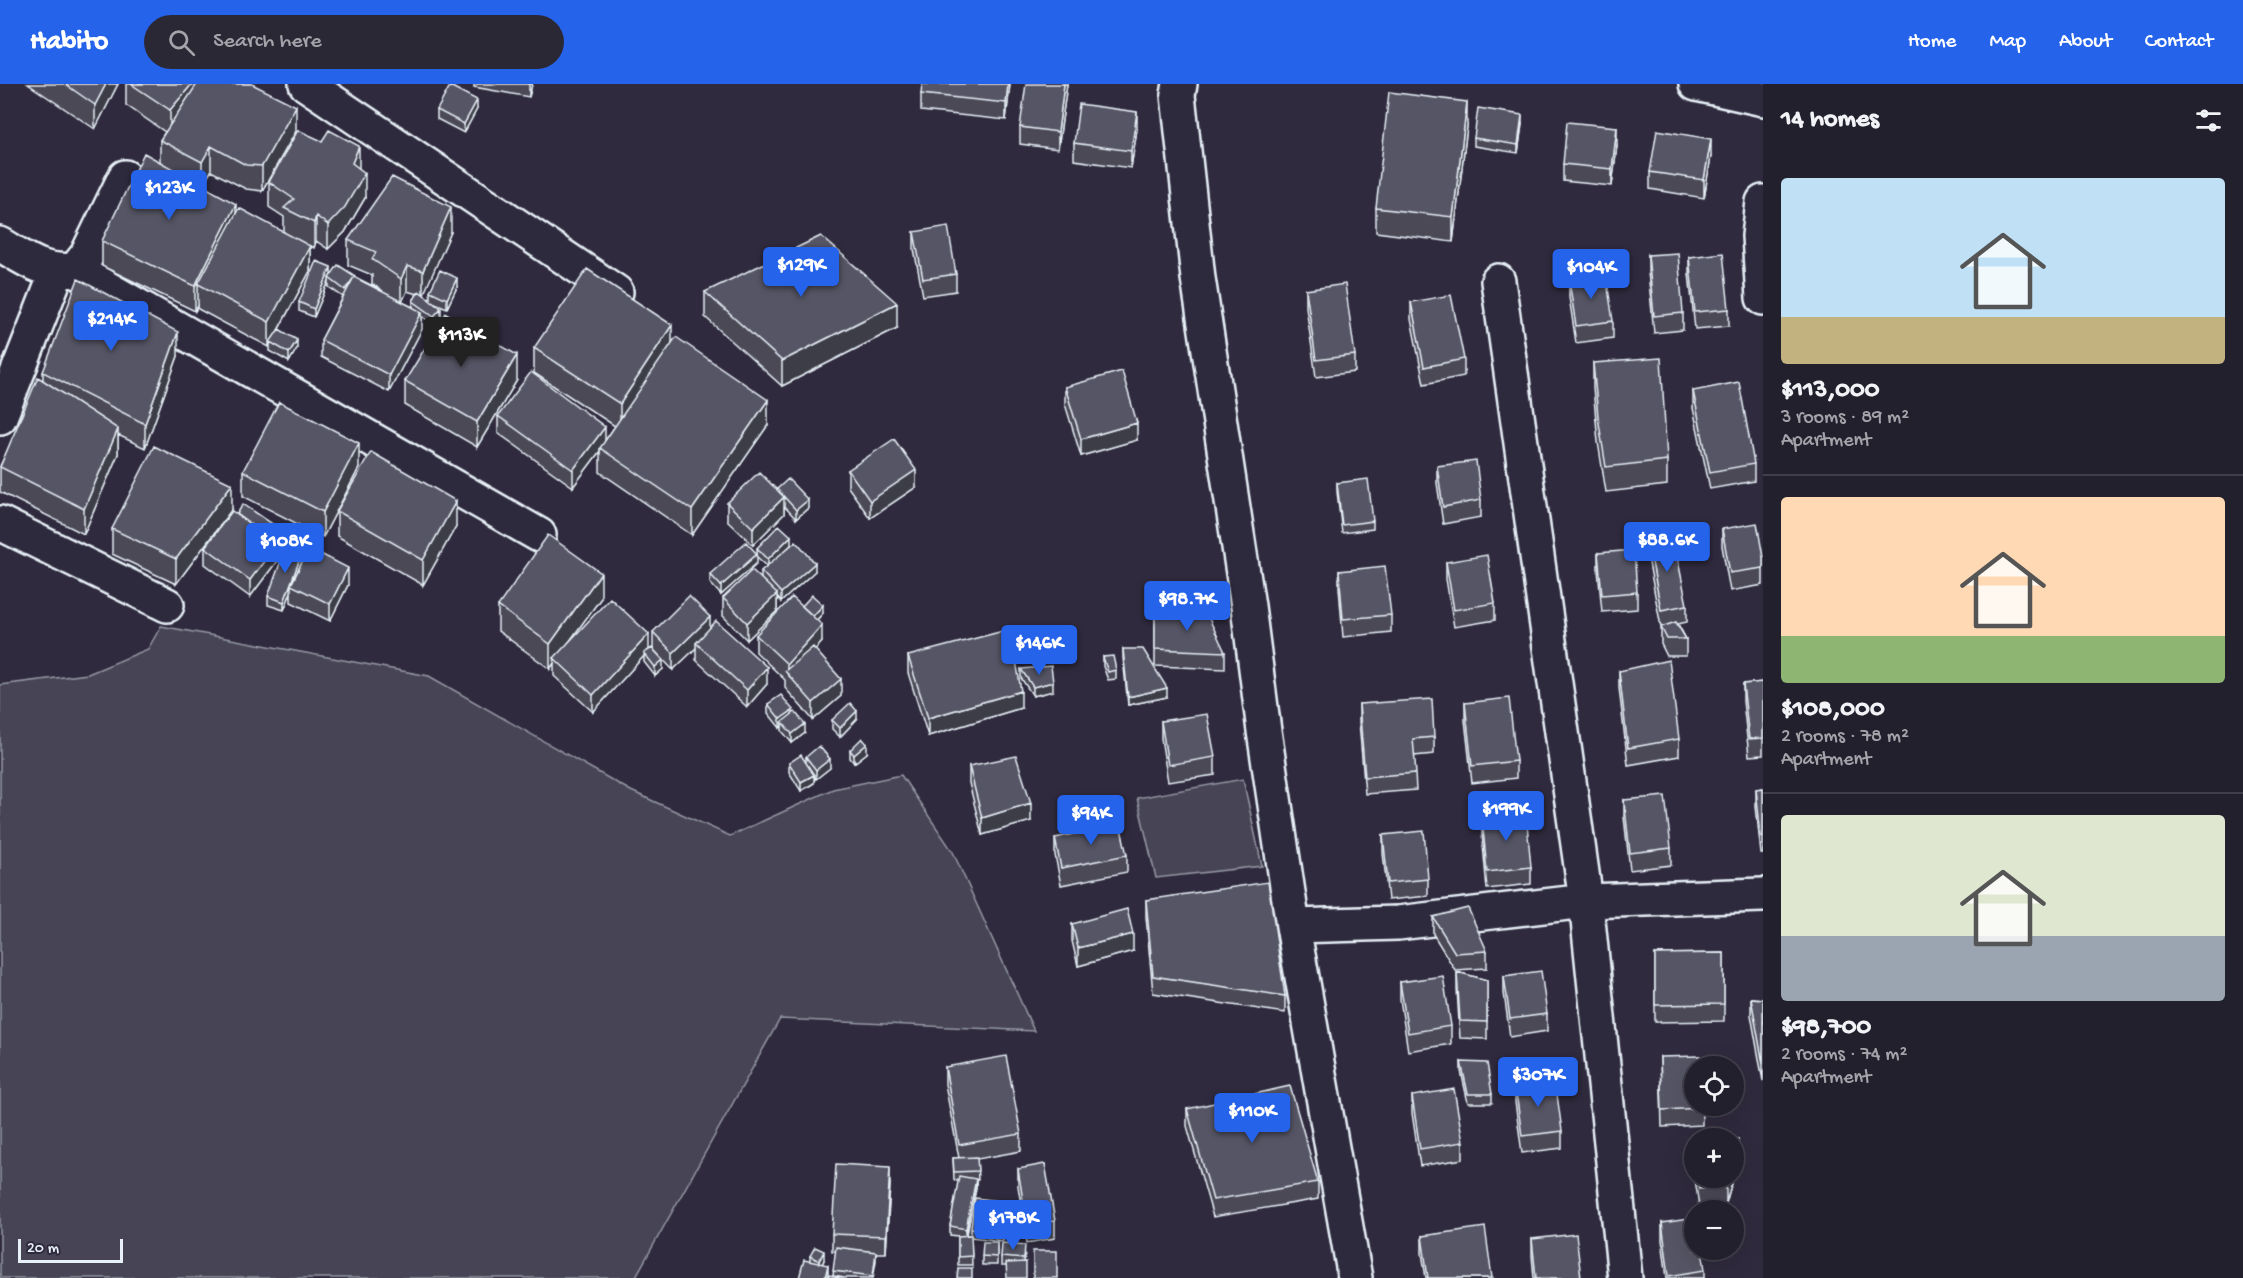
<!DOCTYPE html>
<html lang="en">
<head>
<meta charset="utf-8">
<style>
	:root { --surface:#23202e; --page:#2b2836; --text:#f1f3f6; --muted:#a3a3aa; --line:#403e4a; --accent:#2563eb }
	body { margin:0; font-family:"Gochi Hand",sans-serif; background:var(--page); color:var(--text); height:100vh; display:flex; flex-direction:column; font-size:22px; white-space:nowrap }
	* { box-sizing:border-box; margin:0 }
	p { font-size:20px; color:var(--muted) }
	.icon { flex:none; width:33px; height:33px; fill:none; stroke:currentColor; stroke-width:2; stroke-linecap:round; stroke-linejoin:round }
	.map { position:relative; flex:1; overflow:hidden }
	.sheet { display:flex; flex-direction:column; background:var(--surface); width:480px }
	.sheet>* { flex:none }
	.buttons { position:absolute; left:1684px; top:972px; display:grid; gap:12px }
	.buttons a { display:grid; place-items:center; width:60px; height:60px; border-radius:50%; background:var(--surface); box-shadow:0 6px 24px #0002,0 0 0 2px var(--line); font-size:30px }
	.scale { position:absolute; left:18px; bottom:15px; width:105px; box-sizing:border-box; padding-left:6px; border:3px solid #e8f1f8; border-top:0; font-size:16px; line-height:21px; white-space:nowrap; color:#e8f1f8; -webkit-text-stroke:4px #2f2a3d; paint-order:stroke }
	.price { position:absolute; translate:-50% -51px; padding:0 14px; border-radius:6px; background:var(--accent); color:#fff; font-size:20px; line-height:39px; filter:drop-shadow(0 2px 3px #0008) }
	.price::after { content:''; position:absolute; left:50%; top:36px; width:18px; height:14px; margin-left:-9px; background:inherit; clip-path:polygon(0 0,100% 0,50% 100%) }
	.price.active { background:#222; color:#fff }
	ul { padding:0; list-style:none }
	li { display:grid; align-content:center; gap:12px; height:318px; padding:0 18px }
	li+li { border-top:2px solid var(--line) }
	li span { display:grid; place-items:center; height:186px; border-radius:6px; color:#555 }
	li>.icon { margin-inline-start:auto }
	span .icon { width:108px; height:108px; fill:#fffc; stroke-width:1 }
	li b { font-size:26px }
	h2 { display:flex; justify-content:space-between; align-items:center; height:72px; padding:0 18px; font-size:26px }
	header { display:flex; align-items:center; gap:36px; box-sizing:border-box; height:84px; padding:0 30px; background:var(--accent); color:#fff }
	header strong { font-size:28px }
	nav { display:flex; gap:33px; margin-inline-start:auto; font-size:21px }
	.search { width:420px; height:54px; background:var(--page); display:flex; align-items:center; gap:15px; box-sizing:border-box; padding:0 21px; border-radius:33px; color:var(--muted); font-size:22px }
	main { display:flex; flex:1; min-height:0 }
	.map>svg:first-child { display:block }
</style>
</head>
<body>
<header>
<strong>Habito</strong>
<div class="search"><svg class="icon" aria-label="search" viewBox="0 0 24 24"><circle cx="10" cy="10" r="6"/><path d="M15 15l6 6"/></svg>Search here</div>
<nav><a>Home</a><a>Map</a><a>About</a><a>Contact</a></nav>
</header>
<main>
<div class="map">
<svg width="1763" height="1194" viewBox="0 0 1763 1194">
	<rect width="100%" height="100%" fill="#2f2a3d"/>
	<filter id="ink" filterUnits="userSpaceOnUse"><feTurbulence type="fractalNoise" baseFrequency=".0167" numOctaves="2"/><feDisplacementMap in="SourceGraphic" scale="12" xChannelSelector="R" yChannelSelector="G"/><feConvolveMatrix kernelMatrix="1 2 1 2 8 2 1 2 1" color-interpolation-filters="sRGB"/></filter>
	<g filter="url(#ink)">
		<path fill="#464455" stroke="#979aa6" stroke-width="1.5" d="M161,542L429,592L631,707L730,752L833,705L901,691L953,768L1034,947L780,935L635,1194H0V601L88,590L148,565Z
			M1243,695L1262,782L1156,794L1137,714Z"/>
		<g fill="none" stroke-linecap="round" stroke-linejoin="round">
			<g stroke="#e8f1f8" stroke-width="38">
				<path id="minor" d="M306,0L616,208
					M1180,0L1178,11L1198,194L1248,522L1264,647L1293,842L1355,1194
					M1763,118L1759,152L1763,214
					M0,160C27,176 42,189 75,186L87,171L125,93
					M75,186L539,451
					M1498,197L1586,817L1625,1194
					M0,333L57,188
					M0,439L167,521
					M1293,842L1398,839L1586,817L1763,811"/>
			</g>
			<g stroke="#e8f1f8" stroke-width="38">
				<path id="secondary" d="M1696,0L1763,15"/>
			</g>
			<use href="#minor" stroke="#2f2a3d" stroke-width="33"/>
			<use href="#secondary" stroke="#2f2a3d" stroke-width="33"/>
		</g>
		<path fill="#4b4957" stroke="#e8f1f8" stroke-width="1.5" fill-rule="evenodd" d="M28,0H118L95,45Z
			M126,0H252L296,47L262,107L246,105L211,87L203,101L236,130L284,148V133L269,123V98L359,85L365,114L345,148L328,165L316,157L314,164L310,162V187L279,245L297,264L289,278L270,267V260L269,263L198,225V222L195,227L102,182V157L160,78V56L165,48L126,21Z
			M474,0H532L529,13L474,3Z
			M1010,0L1006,36L921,27V10Z
			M1067,0L1058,65L1020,60V43Z
			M477,25L464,49L437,35V26Z
			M1522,40L1518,69L1474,62V54Z
			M1467,42L1453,158L1376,148V124Z
			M1137,45L1131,84L1074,76V59Z
			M1617,61L1612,102L1563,97V80Z
			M1711,72L1704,114L1650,105V88Z
			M451,148L423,210L430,215V207L457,203L447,224L433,218L441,232L434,241L422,232V245L389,308L321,273V256L343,213L329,203V197L314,233L299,227V218L331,191L355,193L383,207L372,200V191L348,181V156ZM407,207L417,210L413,217V223L402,218Z
			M914,148L956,190V207L923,212L914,165Z
			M1648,171L1683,229V246L1654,249L1648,188Z
			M1689,173L1729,225V242L1695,245L1689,190Z
			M1569,196L1613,237V254L1576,259L1569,213Z
			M1306,206L1355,271V288L1316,293L1306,223Z
			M705,208L897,244L782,302L705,233Z
			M1411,218L1464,275V292L1424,300L1411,235Z
			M672,259L768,341L692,451L600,388V367L573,403L498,349V332L605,357L615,342L534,289V264Z
			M178,272L145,364L118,351V370L84,450L0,408V382L43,296V288Z
			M1593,279L1667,376V401L1606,408L1598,358L1593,304Z
			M517,296L477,363L405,321V297Z
			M1065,303L1137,356L1081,372L1065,320Z
			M1693,307L1754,380V397L1710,405L1693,324Z
			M1437,382L1481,416V433L1443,440L1437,399Z
			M359,384L323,453L243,412V387Z
			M848,386L916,403L870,434L848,403Z
			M1337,399L1373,437V445L1342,449L1337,408Z
			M777,405L808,424L796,435L784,422V430L753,461L727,436V419Z
			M232,425L176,500L112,470V445Z
			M337,427L456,442L423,501L337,452Z
			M237,430L287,459L277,472V477L250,513L205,480V463Z
			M1722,445L1763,473V501L1730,507L1722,462Z
			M1648,457L1687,521V538L1678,540L1686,555V572H1667L1661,560V543L1648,474Z
			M791,461L781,471L815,487L781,518L777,513V527L747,556L723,532V514L761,495V487L767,482L757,473V464Z
			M1598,469L1637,508V525L1602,528L1598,486Z
			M302,478L348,501L330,537L291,518V508L284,526L268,521V512Z
			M1446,478L1495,519V536L1454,543L1446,495Z
			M757,479L721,511L710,499V490Z
			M1339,487L1391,531V548L1343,553L1339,504Z
			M601,514L568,559L649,566L663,585L655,592L644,578V572L593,628L554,592V579L550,585L498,547V522Z
			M802,523L823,529L817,536L822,558L815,566L841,612L813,636L785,604V596L756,568V551Z
			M1155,533L1225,568V585L1155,582Z
			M710,544L767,600L747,623L696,576V564L673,586L653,565V548Z
			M1123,565L1167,613L1128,621L1123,574Z
			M908,572L1021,624L928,652L908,589Z
			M1103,573L1116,586V595L1108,596L1103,582Z
			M1021,585L1053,607L1033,612L1021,594Z
			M1619,587L1679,655V672L1628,681L1619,604Z
			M1763,598V671L1749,672L1743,617V600Z
			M1465,619L1516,677V694L1472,699L1465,636Z
			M768,620L793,630L805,649L792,659L782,647V642L780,644L768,629Z
			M1359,620L1434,653V670L1414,672L1416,706L1365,710L1359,638Z
			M857,635L840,653L832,645V636Z
			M1161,637L1215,673V691L1168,698L1161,654Z
			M850,666L867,669L854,679L850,674Z
			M806,673L830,684L816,695L814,692V699L801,707L789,688V679L806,678Z
			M969,682L1031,737L982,751L969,699Z
			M1763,704V770H1761L1756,722V705Z
			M1624,716L1671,764V781L1630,786L1624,733Z
			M1482,733L1531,783V800L1487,805L1482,750Z
			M1383,751L1428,795V812L1388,816L1383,769Z
			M1055,754L1127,771V788L1061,801L1055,771Z
			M1146,816L1285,912V929L1153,909L1146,833Z
			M1433,833L1487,867V884L1455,886L1433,850Z
			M1072,840L1133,867L1078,882L1072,857Z
			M1724,869V937L1655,938V870Z
			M1457,888L1487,896V955L1460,954L1457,905Z
			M1504,892L1547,930V947L1510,953L1504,909Z
			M1400,898L1451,942V960L1408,967L1400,915Z
			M1751,914L1763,915V997L1751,931Z
			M1660,973L1702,1022V1041L1662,1043Z
			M1461,978L1492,1010V1019H1468L1461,987Z
			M945,983L1021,1050V1067L977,1075L978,1096H976V1104L967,1151H971V1144L1007,1127L1003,1157L971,1153L972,1181H958V1152L950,1151V1142L959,1096H954L953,1074H959L945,1000Z
			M1515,1001L1562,1047V1064L1522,1069L1515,1018Z
			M1412,1012L1463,1058V1075L1420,1082L1412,1029Z
			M1187,1025L1318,1098V1115L1213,1133L1187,1042Z
			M1691,1052L1695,1054V1094H1733L1726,1119L1699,1122L1691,1069Z
			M1018,1085L1055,1137V1154L1027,1159L1018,1102Z
			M890,1100L886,1169H876L873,1194H828L833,1192L836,1167H832V1150Z
			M1662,1139L1705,1186V1194H1667L1662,1156Z
			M1422,1152L1492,1194H1426L1422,1169Z
			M1532,1155L1581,1194H1534L1532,1172Z
			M997,1158V1181H982V1172Z
			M1025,1170L1024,1179L1006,1182H1001V1173Z
			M810,1172L824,1176L822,1180L828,1190L810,1177Z"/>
		<path fill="#3d3c47" stroke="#e8f1f8" stroke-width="1.5" d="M106,0H118L95,45V21Z
			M192,0H212L170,51V26Z
			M529,0H532L529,13Z
			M1008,0H1010L1006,36V19Z
			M1064,0H1067L1058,65V48Z
			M477,16V25L464,49V40Z
			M1467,18V42L1453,158V133Z
			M296,22V47L262,107V82Z
			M1137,28V45L1131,84V67Z
			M1522,31V40L1518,69V61Z
			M1617,43V61L1612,102V85Z
			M1711,55V72L1704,114V96Z
			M211,62V87L202,103V78Z
			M359,62V87L352,79Z
			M365,89V114L345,148L328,165V141Z
			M236,120V144L198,200V222L195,227V202Z
			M451,123V148L423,212V187Z
			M316,132V157L314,164V139Z
			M310,162V187L271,259L270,258L269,263V238Z
			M407,182V207L401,220V195Z
			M331,183V192L329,194V197L314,233V225Z
			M457,194V203L447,224V215Z
			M897,219V244L782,302V277Z
			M441,224V232L434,241V232Z
			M422,228V245L389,308V291Z
			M672,241V266L620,345V320Z
			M178,248V272L145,364V340Z
			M297,256V264L289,278V269Z
			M517,271V296L477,363V338Z
			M768,316V341L692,451V426Z
			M1137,339V356L1081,372V355Z
			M605,343V360L600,364V367L573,403V386Z
			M118,345V370L84,450V425Z
			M359,359V384L323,453V428Z
			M916,386V403L870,434V417Z
			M232,400V425L176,500V475Z
			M784,413V430L753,461V444Z
			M808,416V424L796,435V426Z
			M456,417V442L423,501V476Z
			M287,450V459L277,472V477L250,513V496L277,460Z
			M791,452V461L768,483V475Z
			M302,469V478L291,501V508L284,526V518Z
			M757,470V479L721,511V502Z
			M815,479V487L781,518V509Z
			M348,484V501L330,537V520Z
			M601,489V514L556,576L554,574V579L550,585V560Z
			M777,510V527L747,556V539Z
			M823,521V529L813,540V532Z
			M710,533V550L696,559V564L673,586V569Z
			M822,541V558L790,593L787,589V580Z
			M649,550V567L644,569V572L593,628V611Z
			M663,576V585L655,592V583Z
			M767,583V600L747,623V606Z
			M841,595V612L813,636V619Z
			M1053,598V607L1033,612V603Z
			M1167,604V613L1128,621V613Z
			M1021,607V624L928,652V634Z
			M793,626V635L782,638V642L780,644V635Z
			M857,627V635L840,653V644Z
			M805,640V649L792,659V650Z
			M867,660V669L854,679V671Z
			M830,675V684L816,695V686Z
			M814,691V699L801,707V698Z
			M1031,719V737L982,751V734Z
			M1133,850V867L1078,882V864Z
			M1738,1055V1072L1734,1088V1071Z
			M890,1083V1100L886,1169V1152Z
			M1728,1094H1733L1726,1119V1102Z
			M976,1095V1104L966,1153V1145Z
			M1007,1118V1127L1003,1157V1148Z
			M824,1167V1176L819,1185V1177Z
			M876,1168V1177L873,1194Z
			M828,1181V1190L827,1194H825Z"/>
		<path fill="#575565" stroke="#e8f1f8" stroke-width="1.5" d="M65,0H106L95,21Z
			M131,0H192L170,26Z
			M197,0H252L296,22L262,82L246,81L211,62L202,78L160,56Z
			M922,0H1008L1006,19L921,10Z
			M1026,0H1064L1058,48L1020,43Z
			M450,2L477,16L464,40L437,26Z
			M1389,8L1467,18L1453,133L1376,124Z
			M1079,20L1137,28L1131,67L1074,59Z
			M1478,24L1522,31L1518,61L1474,54Z
			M1567,38L1617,43L1612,85L1563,80Z
			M298,46L322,57L329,46L359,62L352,79L365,89L345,123L328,141L316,132L314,139L284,124L294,115L269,98Z
			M1657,46L1711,55L1704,96L1650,88Z
			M144,69L236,120L195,202L102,157Z
			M392,93L451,123L423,187L407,182L401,195L372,175L376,168L348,156Z
			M239,124L310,162L269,238L198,200Z
			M948,142L956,190L923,195L914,148Z
			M821,152L897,219L782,277L705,208Z
			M1678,169L1683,229L1654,232L1648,171Z
			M1723,169L1729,225L1695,228L1689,173Z
			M316,177L331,183L314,225L299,218Z
			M338,181L355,192L345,206L329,194Z
			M587,185L672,241L620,320L534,264Z
			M440,186L457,194L447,215L430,207Z
			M1606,191L1613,237L1576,242L1569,196Z
			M354,193L422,228L389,291L321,256Z
			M78,195L178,248L145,340L43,288Z
			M1345,200L1355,271L1316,276L1306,206Z
			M419,207L441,224L434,232L413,217Z
			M1451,211L1464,275L1424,283L1411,218Z
			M446,229L517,271L477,338L405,297Z
			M279,245L297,256L289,269L270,258Z
			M676,253L768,316L692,426L600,364Z
			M1661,274L1667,376L1606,383L1598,333L1593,279Z
			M1122,287L1137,339L1081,355L1065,303Z
			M531,288L605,343L573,386L498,332Z
			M38,293L118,345L84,425L0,383Z
			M1739,298L1754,380L1710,388L1693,307Z
			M279,318L359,359L323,428L243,387Z
			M894,355L916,386L870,417L848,386Z
			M154,362L232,400L176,475L112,445Z
			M371,368L456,417L423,476L337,427Z
			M1476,377L1481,416L1443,423L1437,382Z
			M759,388L784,413L753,444L727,419Z
			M788,395L808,416L796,426L777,405Z
			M1368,395L1373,437L1342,441L1337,399Z
			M243,420L287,450L277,464V460L237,430Z
			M232,427L277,460L250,496L205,463Z
			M1757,439L1763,473V484L1730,489L1722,445Z
			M779,441L791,452L768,475L757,464Z
			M548,451L601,489L550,560L498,522Z
			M1673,452L1687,521L1661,526L1648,457Z
			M796,457L815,479L781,509L761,487Z
			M746,458L757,470L721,502L710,490Z
			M286,463L302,469L284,518L268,512Z
			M309,464L348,484L330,520L291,501Z
			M1634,466L1637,508L1602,511L1598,469Z
			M1487,471L1495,519L1454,526L1446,478Z
			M1385,482L1391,531L1343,535L1339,487Z
			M752,486L777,510L747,539L723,514Z
			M812,511L823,521L813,532L802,522Z
			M689,512L710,533L673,569L653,548Z
			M792,513L822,541L787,580L756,551Z
			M610,514L649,550L593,611L554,574Z
			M1204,524L1225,568L1155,565V533Z
			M716,537L767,583L747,606L696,559Z
			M1676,538L1686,555H1667L1661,543Z
			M1011,545L1021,607L928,634L908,572Z
			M813,563L841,595L813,619L785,587Z
			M652,564L663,576L655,583L644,569Z
			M1123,565H1143L1167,604L1128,613Z
			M1113,572L1116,586L1108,588L1103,573Z
			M1669,576L1679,655L1628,664L1619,587Z
			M1051,582L1053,598L1033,603L1021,585Z
			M1763,598V654L1749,655L1743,600Z
			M781,611L793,626L780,635L768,620Z
			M1509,614L1516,677L1472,682L1465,619Z
			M1432,615L1434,653L1413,655L1416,689L1365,693L1359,620Z
			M850,619L857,627L840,644L832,636Z
			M795,628L805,640L792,650L782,638Z
			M1207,630L1215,673L1168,681L1161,637Z
			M862,654L867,660L854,671L850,666Z
			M819,662L830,675L816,686L806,673Z
			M801,671L814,691L801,698L789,679Z
			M1016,672L1031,719L982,734L969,682Z
			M1763,704V753H1761L1756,705Z
			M1665,712L1671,764L1630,769L1624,716Z
			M1526,729L1531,783L1487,788L1482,733Z
			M1120,740L1127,771L1061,784L1055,754Z
			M1424,747L1428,795L1388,799L1383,751Z
			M1268,798L1285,912L1153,892L1146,816Z
			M1468,824L1487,867L1455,869L1433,833Z
			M1127,825L1133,850L1078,864L1072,840Z
			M1724,869V920L1655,921V870Z
			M1541,887L1547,930L1510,935L1504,892Z
			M1457,888L1487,896V938L1460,937Z
			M1443,892L1451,942L1408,949L1400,898Z
			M1751,914L1763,915V980Z
			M1006,972L1021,1050L959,1061L945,983Z
			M1700,972L1701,982H1695V1022H1702V1024L1662,1026L1660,973Z
			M1461,978L1487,979L1492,1010H1468Z
			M1555,996L1562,1047L1522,1052L1515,1001Z
			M1290,1002L1318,1098L1213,1116L1187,1025Z
			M1454,1005L1463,1058L1420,1065L1412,1012Z
			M1691,1052L1726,1054H1695V1077Z
			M1734,1055H1738L1734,1071Z
			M977,1073L978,1087L954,1088L953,1074Z
			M836,1080L890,1083L886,1152L832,1150Z
			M1045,1080L1055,1137L1027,1142L1018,1085Z
			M959,1092L976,1095L966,1145L950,1142Z
			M1697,1094H1728L1726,1102L1699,1105Z
			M975,1114L1007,1118L1003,1148L971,1144Z
			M1695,1134V1166H1702L1705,1186L1669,1192L1662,1139Z
			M1485,1143L1492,1194H1428L1422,1152Z
			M1576,1150L1581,1194H1536L1532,1155Z
			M971,1151L972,1172L958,1173V1152Z
			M983,1158H997V1173L982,1172Z
			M1002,1159L1025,1161L1024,1175L1001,1173Z
			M815,1163L824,1167L819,1177L810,1172Z
			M836,1163L876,1168L873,1192L833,1187Z
			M1033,1167H1057V1194H1033Z
			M804,1176L828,1181L825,1194H799Z
			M1026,1178V1194H1007L1006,1179Z
			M958,1184H972V1194H957Z
			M829,1191L844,1194H828Z"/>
	</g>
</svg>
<div class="buttons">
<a><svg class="icon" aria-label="locate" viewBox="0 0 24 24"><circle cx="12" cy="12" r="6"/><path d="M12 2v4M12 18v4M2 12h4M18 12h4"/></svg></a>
<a>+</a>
<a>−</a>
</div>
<div class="scale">20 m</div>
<b class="price" style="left:169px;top:137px">$123K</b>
<b class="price" style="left:801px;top:214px">$129K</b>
<b class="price" style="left:1591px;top:216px">$104K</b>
<b class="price" style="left:111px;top:268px">$214K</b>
<b class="price active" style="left:461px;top:284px">$113K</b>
<b class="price" style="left:1667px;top:489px">$88.6K</b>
<b class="price" style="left:285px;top:490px">$108K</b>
<b class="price" style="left:1187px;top:548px">$98.7K</b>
<b class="price" style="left:1039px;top:592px">$146K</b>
<b class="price" style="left:1506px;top:758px">$199K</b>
<b class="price" style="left:1091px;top:762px">$94K</b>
<b class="price" style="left:1538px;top:1024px">$307K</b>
<b class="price" style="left:1252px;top:1060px">$110K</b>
<b class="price" style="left:1013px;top:1167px">$178K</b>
</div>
<section class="sheet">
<h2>14 homes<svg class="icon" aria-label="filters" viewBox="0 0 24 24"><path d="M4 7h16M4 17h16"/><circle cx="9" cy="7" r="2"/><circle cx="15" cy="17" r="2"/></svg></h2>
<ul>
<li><span style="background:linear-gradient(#bfe0f5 75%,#c2b280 0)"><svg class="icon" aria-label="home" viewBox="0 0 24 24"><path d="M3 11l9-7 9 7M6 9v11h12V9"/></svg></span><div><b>$113,000</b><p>3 rooms · 89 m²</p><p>Apartment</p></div></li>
<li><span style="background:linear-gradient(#ffd9b3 75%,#8fb573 0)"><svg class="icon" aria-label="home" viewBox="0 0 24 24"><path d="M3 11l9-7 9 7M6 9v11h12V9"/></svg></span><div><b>$108,000</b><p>2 rooms · 78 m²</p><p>Apartment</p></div></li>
<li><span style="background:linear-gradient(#dfe7d0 65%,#9aa5b1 0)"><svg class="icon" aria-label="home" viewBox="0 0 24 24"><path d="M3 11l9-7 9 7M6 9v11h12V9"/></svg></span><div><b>$98,700</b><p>2 rooms · 74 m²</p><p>Apartment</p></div></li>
</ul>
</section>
</main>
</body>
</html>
